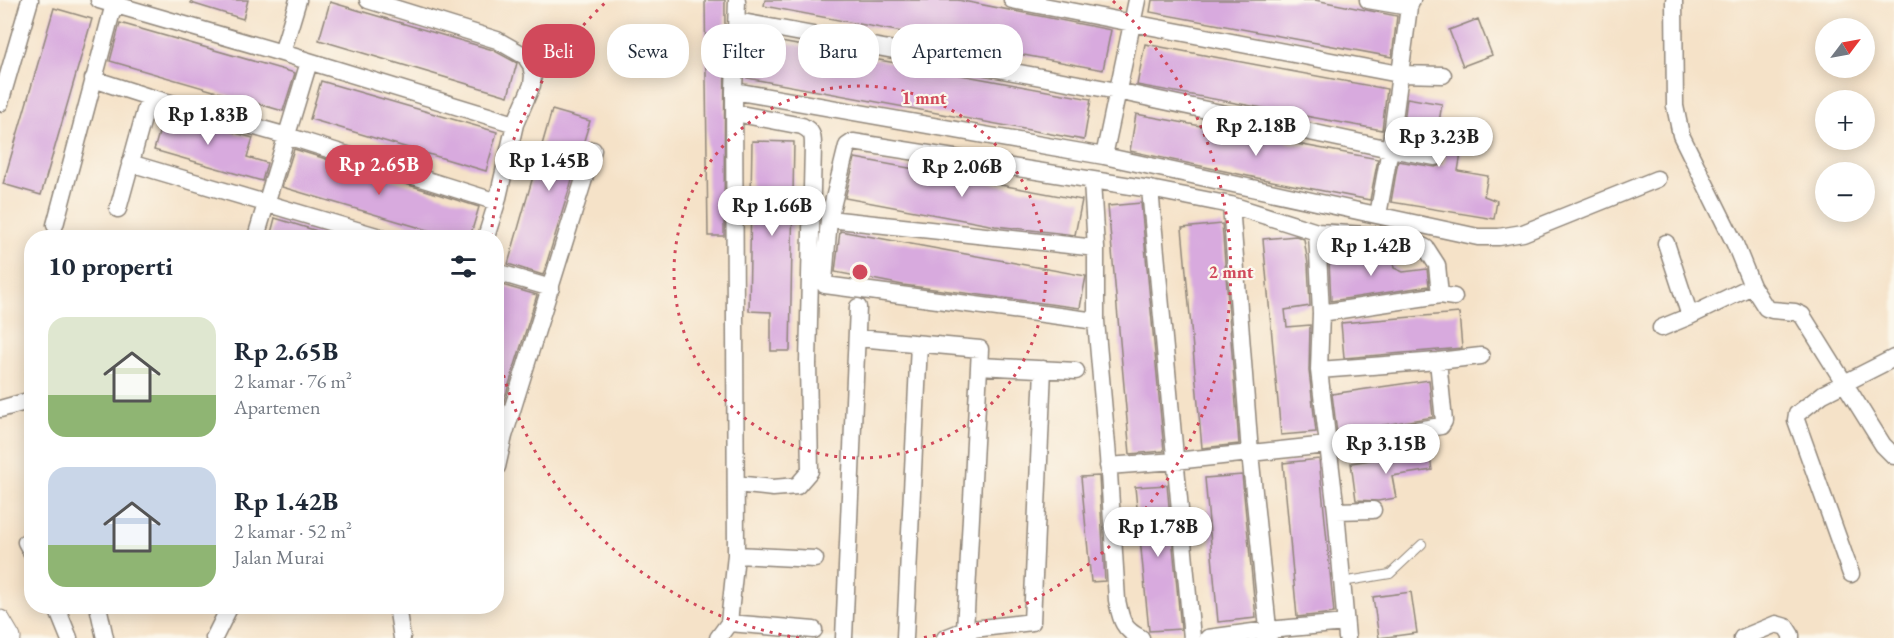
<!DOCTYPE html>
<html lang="id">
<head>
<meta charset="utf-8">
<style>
	:root { --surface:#fff; --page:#f2f2f3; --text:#1f2937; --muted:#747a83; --accent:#d1495b }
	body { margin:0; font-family:"EB Garamond",serif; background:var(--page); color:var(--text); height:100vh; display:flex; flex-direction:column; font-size:22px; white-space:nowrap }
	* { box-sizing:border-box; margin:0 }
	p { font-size:20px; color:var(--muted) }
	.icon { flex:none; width:33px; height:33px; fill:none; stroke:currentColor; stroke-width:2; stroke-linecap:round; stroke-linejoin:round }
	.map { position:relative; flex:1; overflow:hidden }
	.drawer { position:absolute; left:24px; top:230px; width:480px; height:384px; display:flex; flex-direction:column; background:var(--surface); border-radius:24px; box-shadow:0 3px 15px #0003 }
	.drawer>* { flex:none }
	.guide { position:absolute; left:522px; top:24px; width:570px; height:54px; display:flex; gap:12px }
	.needle { width:39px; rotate:58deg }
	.buttons { position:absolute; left:1815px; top:18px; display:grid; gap:12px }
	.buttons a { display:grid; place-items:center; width:60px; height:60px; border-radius:50%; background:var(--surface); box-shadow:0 3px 15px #0003; font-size:30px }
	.price { position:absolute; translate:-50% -51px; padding:0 14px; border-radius:21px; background:#fff; color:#222; font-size:20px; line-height:39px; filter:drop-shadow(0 2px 3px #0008) }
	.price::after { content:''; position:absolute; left:50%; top:36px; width:18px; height:14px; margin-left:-9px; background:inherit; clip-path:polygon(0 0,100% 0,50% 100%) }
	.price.active { background:var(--accent); color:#fff }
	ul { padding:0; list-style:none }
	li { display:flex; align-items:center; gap:18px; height:150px; padding:0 24px }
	li span { display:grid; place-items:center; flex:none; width:168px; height:120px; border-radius:18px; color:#555 }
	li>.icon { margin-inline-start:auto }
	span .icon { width:72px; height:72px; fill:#fffc; stroke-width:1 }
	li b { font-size:26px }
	h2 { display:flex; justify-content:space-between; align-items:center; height:72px; padding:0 24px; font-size:26px }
	.pill { padding:0 21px; border-radius:24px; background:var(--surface); box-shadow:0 3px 15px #0003; font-size:21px; line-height:54px }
	.pill.active { background:var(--accent); color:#fff }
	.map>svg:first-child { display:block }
</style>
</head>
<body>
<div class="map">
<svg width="1894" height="638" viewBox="0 0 1894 638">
	<rect width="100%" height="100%" fill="#fbf7ec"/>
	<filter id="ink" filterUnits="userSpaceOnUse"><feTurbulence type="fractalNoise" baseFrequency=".0167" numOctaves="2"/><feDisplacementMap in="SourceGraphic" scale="12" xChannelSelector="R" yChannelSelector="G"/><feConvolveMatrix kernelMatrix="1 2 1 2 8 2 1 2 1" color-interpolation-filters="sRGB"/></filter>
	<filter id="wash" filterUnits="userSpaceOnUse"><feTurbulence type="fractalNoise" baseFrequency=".008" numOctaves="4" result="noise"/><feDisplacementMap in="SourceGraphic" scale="24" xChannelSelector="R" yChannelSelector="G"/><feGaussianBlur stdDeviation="1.35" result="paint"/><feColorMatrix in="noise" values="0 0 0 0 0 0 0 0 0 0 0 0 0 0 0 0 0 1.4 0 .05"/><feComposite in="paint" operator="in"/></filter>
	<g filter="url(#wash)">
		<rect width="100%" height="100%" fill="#f5e2c8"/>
		<g id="blocks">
			<path fill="#d8aade" d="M191,0H248L243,19L191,3Z
				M705,0H725L724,236H708Z
				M765,0H958L1111,30L1103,70L764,6Z
				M1152,0H1315L1397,16L1392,57L1150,12Z
				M330,2L493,50L517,63L508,96L319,40Z
				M54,8L92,19L41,195L3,184Z
				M1478,19L1492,55L1463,66L1449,30Z
				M120,23L295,73L283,111L110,61Z
				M754,37L1091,99L1084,140L747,78Z
				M1145,44L1387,89L1382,130L1137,85Z
				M321,81L497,132L486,171L310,119Z
				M1407,98L1442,104L1439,122L1448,127L1465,130L1458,171L1488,176L1484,196L1497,201L1494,219L1391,202L1398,161L1435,167L1444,164L1446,158L1443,149L1438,147L1402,140Z
				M552,110L590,121L543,275L508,264Z
				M165,112L253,138L247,157L267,163L262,181L154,150Z
				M1136,114L1378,159L1370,200L1262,179L1130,151Z
				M752,141L794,142L790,351H771V312L749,311Z
				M294,149L479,207L470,237H451L282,187Z
				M855,158L1082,200L1075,235L995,226L845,198Z
				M1141,203L1164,451L1130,454L1108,206Z
				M275,218L327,234V237H270Z
				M1222,224L1239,444L1202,448L1182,228Z
				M840,231L1086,276L1080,308L903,285L835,272Z
				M1296,236L1304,239L1308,264L1310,306L1285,310L1287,327L1310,325L1309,371L1316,432L1281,435L1263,239Z
				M1391,251L1394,268L1403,272L1427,269L1429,286L1331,301L1329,261Z
				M502,285L537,295L501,410L496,408V302Z
				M1459,313L1462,348L1344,358L1341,323Z
				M1429,380L1433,417L1337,433L1332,394Z
				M1429,451L1432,470L1392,476L1396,498L1378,501L1356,500L1351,463Z
				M1319,459L1334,613L1297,617L1283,463Z
				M1242,475L1256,618L1218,622L1205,478Z
				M1099,476L1105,581L1091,582L1081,477Z
				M1167,485L1181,629L1149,631L1135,487Z
				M1411,592L1417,633L1379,638L1373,597Z"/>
		</g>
	</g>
	<g filter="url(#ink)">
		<use href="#blocks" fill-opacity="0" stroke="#90867a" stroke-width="1.5"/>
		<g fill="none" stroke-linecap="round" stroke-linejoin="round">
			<g stroke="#90867a" stroke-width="10">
				<path id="service" d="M1342,582L1390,574L1422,544"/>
			</g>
			<g stroke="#90867a" stroke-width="19">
				<path id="minor" d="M99,0L282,53L515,124
					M368,0L497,40L525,56L531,65L533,75L532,85L515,124L497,202L486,237
					M1012,0L1399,74L1443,75
					M1368,0L1409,7
					M1674,0L1675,106L1681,135L1735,244L1752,286L1766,308L1772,310L1795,312L1802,315L1883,445L1894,456
					M737,21L1117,91L1390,149L1436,157
					M282,53L298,0
					M93,79L149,97L287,136L497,202
					M734,91L1104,156L1478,237H1499L1523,233L1657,179
					M0,103L30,0
					M735,113L802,126C812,131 813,135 813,145L808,364L810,471L797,486L773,488L736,484
					M1104,156L1137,0
					M130,163L380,237
					M1092,181L1096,248V321L1108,457L1117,600C1121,619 1122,629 1141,638
					M1150,189L1192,638
					M1231,205L1250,453L1269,638
					M118,209L149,97
					M1378,215L1390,149L1409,7L1412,0
					M829,219L1096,248
					M55,225L114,4
					M1317,232L1397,237L1410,240L1426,248L1437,265L1440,295
					M256,237L309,62
					M1666,243L1690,316
					M496,272L551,288
					M1321,313L1440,295L1454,297
					M1096,321L825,285L824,281L829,219L847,146L853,142L1150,189L1231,205L1317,232L1321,313L1319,370L1336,511L1347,638
					M1661,328L1690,316L1752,286
					M858,338L980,349L965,630
					M979,366L1076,371
					M1319,370L1438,361L1481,356
					M0,409L32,400
					M1108,466L1175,461L1327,445L1441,426L1444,421L1438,361
					M497,467L504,436L593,150
					M1336,511L1373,510
					M26,542L32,553
					M736,555L815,559
					M1851,574L1796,420L1797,414L1823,394L1894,358
					M56,606L69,638
					M98,606L105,638
					M397,606L402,638
					M729,623L814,630
					M214,638L230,606
					M718,638L729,623L736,555L734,91L737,0
					M844,638L858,307
					M905,638L919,344
					M945,638L965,630L1032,622L1043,369
					M1208,638L1268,630L1345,623
					M1742,638L1776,624L1786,627L1791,635V638"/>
			</g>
			<g stroke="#90867a" stroke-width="23">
				<path id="tertiary" d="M0,621L10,638"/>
			</g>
			<use href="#service" stroke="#fff" stroke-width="8"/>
			<use href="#minor" stroke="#fff" stroke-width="16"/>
			<use href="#tertiary" stroke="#fff" stroke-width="21"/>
		</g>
	</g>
	<g fill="none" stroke="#d1495b" stroke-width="3" stroke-dasharray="3 6">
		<circle cx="860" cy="272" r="186"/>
		<path d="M799 638A371 371 0 0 1 497 349M491 236A371 371 0 0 1 607 1M1113 1A371 371 0 0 1 921 638"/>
	</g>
	<circle cx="860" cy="272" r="9" fill="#d1495b" stroke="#fbf7ec" stroke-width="3"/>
	<g font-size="18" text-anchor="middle" font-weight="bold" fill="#d1495b" stroke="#fbf7ec" stroke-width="4.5" stroke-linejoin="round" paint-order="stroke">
		<text x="924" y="104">1 mnt</text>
		<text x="1231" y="278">2 mnt</text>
	</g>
</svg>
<div class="buttons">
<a><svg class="needle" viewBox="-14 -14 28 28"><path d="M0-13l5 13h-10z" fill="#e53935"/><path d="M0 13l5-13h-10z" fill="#747a83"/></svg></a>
<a>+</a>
<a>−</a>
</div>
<b class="price" style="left:208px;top:146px">Rp 1.83B</b>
<b class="price" style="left:1256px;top:157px">Rp 2.18B</b>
<b class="price" style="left:1439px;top:168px">Rp 3.23B</b>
<b class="price" style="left:549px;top:192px">Rp 1.45B</b>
<b class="price active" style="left:379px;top:196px">Rp 2.65B</b>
<b class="price" style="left:962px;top:198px">Rp 2.06B</b>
<b class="price" style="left:772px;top:237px">Rp 1.66B</b>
<b class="price" style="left:1371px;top:277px">Rp 1.42B</b>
<b class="price" style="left:1386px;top:475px">Rp 3.15B</b>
<b class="price" style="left:1158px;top:558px">Rp 1.78B</b>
<div class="guide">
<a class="pill active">Beli</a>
<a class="pill">Sewa</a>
<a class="pill">Filter</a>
<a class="pill">Baru</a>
<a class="pill">Apartemen</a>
</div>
<section class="drawer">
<h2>10 properti<svg class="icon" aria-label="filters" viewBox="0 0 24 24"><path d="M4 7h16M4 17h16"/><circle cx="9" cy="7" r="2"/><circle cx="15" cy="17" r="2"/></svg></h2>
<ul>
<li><span style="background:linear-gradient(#dfe7d0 65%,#8fb573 0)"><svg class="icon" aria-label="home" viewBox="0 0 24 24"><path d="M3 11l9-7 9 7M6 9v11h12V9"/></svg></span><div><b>Rp 2.65B</b><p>2 kamar · 76 m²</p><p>Apartemen</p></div></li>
<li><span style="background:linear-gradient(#c9d6e8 65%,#8fb573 0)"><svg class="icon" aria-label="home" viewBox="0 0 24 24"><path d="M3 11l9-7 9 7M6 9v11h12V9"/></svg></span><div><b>Rp 1.42B</b><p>2 kamar · 52 m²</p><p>Jalan Murai</p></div></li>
</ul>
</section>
</div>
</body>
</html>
